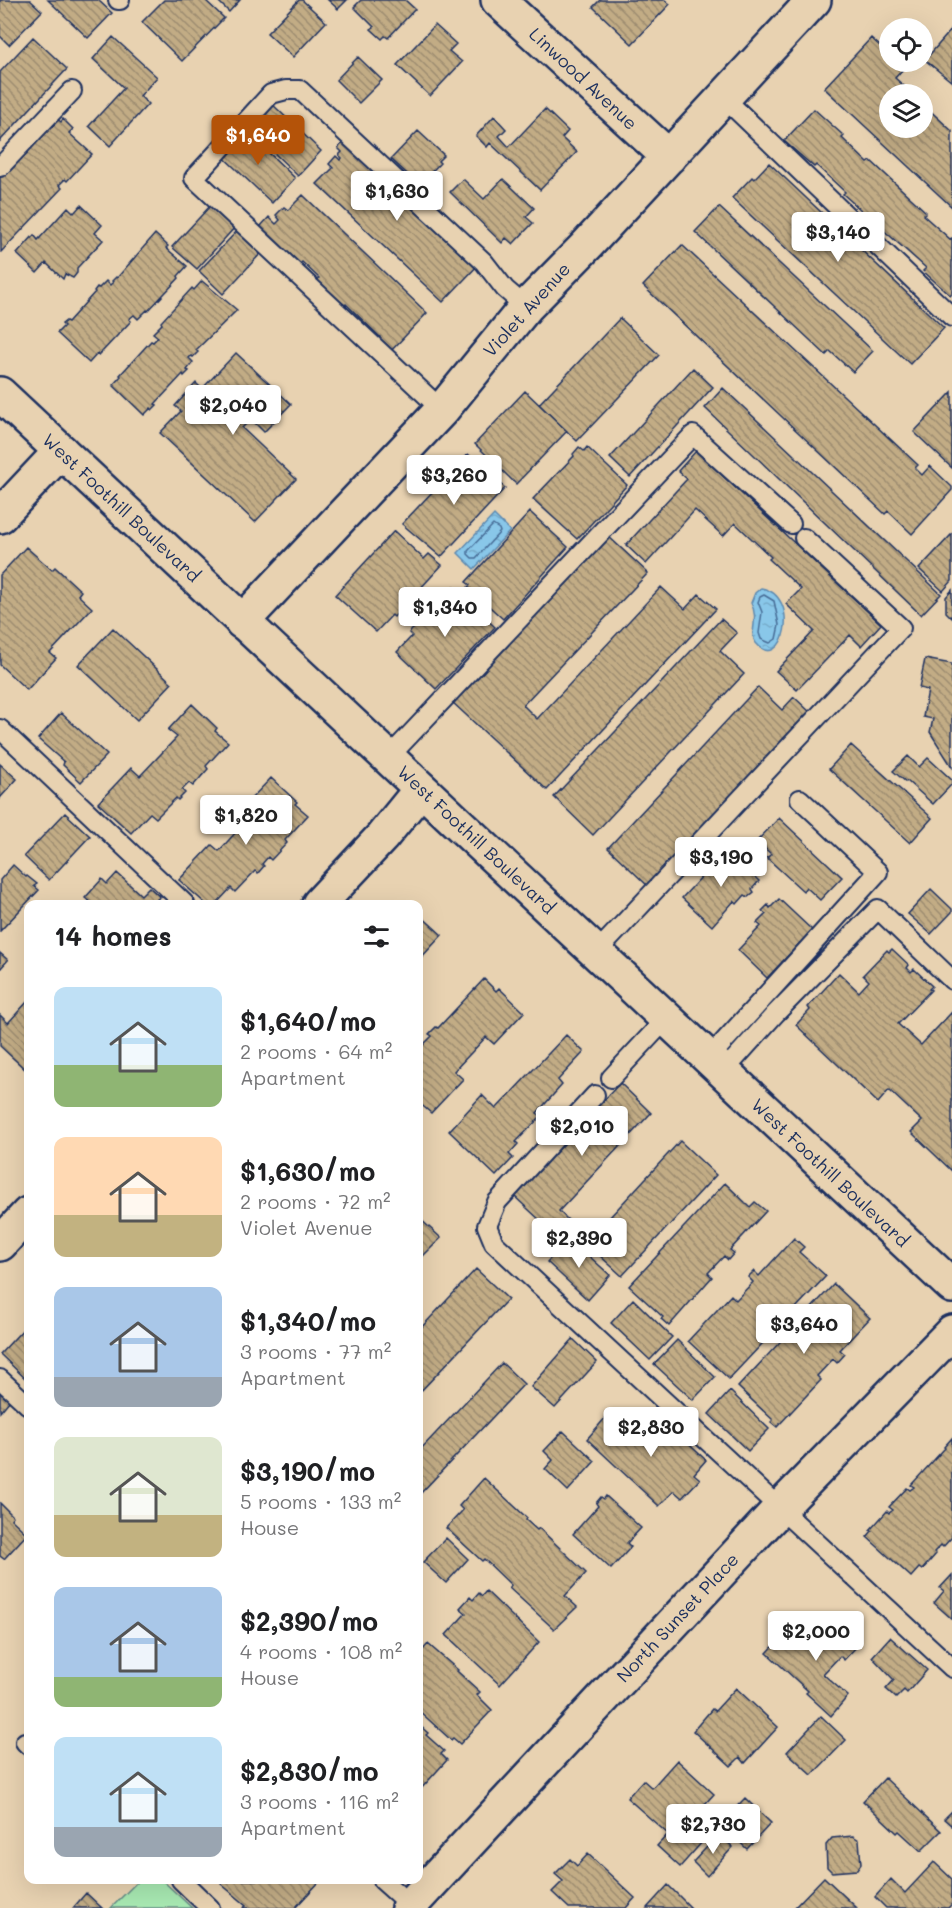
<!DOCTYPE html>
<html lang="en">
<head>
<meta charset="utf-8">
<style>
	:root { --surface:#fff; --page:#f6f6f6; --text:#202124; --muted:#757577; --accent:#b45309 }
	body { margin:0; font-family:Mali,sans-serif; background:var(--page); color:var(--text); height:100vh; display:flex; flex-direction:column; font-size:22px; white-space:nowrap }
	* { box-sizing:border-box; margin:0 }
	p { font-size:20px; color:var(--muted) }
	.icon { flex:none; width:33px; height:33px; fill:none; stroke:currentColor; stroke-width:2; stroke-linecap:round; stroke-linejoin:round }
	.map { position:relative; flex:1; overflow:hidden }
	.panel { position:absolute; left:24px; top:900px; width:399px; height:984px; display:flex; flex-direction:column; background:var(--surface); border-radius:12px; box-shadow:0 6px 24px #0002 }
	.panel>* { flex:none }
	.tools { position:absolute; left:879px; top:18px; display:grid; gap:12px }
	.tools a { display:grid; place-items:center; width:54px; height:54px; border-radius:50%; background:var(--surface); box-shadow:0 6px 24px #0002; font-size:30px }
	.price { position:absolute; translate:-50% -51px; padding:0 14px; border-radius:6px; background:#fff; color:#222; font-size:20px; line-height:39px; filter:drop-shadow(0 2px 3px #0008) }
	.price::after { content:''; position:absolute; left:50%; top:36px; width:18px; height:14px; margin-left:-9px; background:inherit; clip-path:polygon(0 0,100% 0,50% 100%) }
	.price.selected { background:var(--accent); color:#fff }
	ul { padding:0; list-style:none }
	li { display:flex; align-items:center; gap:18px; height:150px; padding:0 30px }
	li span { display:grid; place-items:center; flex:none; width:168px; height:120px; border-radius:12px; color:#555 }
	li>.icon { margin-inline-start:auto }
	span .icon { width:72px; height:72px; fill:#fffc; stroke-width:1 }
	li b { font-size:26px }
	h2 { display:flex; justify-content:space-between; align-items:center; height:72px; padding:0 30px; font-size:26px }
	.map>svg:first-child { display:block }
</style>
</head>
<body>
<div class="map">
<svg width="952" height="1908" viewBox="0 0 952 1908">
	<defs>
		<pattern id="water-ripples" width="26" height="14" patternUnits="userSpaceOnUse" patternTransform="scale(1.5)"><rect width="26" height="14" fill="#89c7e9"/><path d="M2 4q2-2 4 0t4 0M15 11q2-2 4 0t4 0" fill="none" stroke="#76abca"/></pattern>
		<pattern id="building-back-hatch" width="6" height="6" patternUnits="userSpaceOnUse" patternTransform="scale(1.5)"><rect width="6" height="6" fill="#c2ac85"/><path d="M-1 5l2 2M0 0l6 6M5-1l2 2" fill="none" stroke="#9d8c70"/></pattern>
	</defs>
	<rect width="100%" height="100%" fill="#e8d2b1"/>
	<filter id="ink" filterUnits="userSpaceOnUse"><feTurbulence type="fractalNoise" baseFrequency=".0167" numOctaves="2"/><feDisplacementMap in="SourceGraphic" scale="12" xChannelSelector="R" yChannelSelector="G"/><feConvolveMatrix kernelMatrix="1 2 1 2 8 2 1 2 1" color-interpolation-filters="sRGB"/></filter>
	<g filter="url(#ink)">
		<path fill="#a8e9b2" stroke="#628c88" stroke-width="1.5" d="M139,1880H162L192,1908H111Z"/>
		<path fill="url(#water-ripples)" stroke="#5d8ab1" stroke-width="1.5" d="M494,515L510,531L474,569L458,553Z
			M761,588C803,595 783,675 756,643C748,633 760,620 751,603L755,593Z"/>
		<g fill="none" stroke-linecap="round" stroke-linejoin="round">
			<path stroke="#476c96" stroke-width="1.5" d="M493,525L499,529L500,532L476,558H472L468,554V551Z
				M764,595L774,601L779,625L776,639L770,643L761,639L759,633L762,612L758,602L760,597Z"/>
		</g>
		<path fill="url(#building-back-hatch)" stroke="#1b2f5e" stroke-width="1.5" d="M0,0H30L42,11L9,45L0,36Z
			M48,0H98L112,13L88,38Z
			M164,0H205L224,18L182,61L142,22Z
			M217,0H240L229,12Z
			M299,0H302L326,22L293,57L267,33Z
			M328,0H347L338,9Z
			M361,0H405L415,9L388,38L385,36L382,39L371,29L374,27L354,7Z
			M600,0H665L670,4L632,44L593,7Z
			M435,25L456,44L449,51L462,62L430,96L397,65Z
			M952,29V82L925,60Z
			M33,37L67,69L0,141V72Z
			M113,37L157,77L140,96L148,104L110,146L89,126L124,88L93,59Z
			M871,38L890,55V62H897L904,68L895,78L913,94H890V128H922V103L952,131V207L824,88Z
			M358,57L382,80L359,103L336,80Z
			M270,102L321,151L298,176L247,127Z
			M545,109L568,131L562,138L577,152L540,190L490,143L487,147L476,136L494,116L506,129L499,136L509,147Z
			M814,109L844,136L842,138L868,163L871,161L926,212L923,215L950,239L952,238V293L950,295L923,271L926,268L843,194L845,192L816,165L814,167L784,141Z
			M56,118L61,122L63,119L73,129L69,133L92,154L67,181L65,179L59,185L62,188L1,252L0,177Z
			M244,129L295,178L272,203L220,154Z
			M418,131L444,155L438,161L440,163L419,185L391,159Z
			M347,139L480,263L443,302L317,184L333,168L329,164L336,156L340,160L342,158L339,155L342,152L338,148Z
			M769,163L944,328L910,364L732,198L752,177L754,179Z
			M463,179L484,199L503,179L534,208L526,217L533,223L513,244L506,238L502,243L450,192Z
			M303,195L427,313L390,352L377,340L380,337L346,304L345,305L341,302L338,304L316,282L319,278L302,262L300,264L280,245L278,247L260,227L269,217L276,224L280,220L276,215L284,207L288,210Z
			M212,204L236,226L197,269L172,247Z
			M81,205L102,225L95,233L103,240L77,268V273L73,278L65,274L63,279L46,263L37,273L17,254L34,235L38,240L68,207L74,213Z
			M719,207L873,351L853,372L830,351L826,355L695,232Z
			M239,229L263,251L223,294L199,271Z
			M155,234L168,246L166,248L187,266L178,276L179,278L148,311L147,310L138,319L134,315L129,319L131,321L99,355L97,354L89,363L57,333L64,326L62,324L66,321L68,322L95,292L94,291L97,287L99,288L106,281L110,285L113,282L112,281L116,277L117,278Z
			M682,245L918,465L915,468L922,475L930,466L952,487V490L912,534L888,511L885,514L643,286Z
			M202,281L237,310L196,350L198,352L193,357L191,356L189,358L193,362L187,370L189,371L184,376L183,374L155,404L157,405L152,410L151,408L144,415L113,385L121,376L120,375L151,341L153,342L158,337L153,333L162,324L161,322L192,288L194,290Z
			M620,318L659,355L577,441L539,404Z
			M236,353L291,404L264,432L251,419L242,428L296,479L255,522L160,433L181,411L175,406L196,383L202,389Z
			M693,368L713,387L630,477L610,458Z
			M723,388L941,594L921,615L705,408Z
			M525,391L567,431L516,484L475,444Z
			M952,392V468L914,432Z
			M579,447L584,451L587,447L627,485L577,539L533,499L574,456L573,454Z
			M696,451L881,624L861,646L850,635L797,690L776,671L814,631L786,604L801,589L769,559L771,557L735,523L723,536L695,510L646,564L626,545L687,479L678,471Z
			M468,454L505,488L441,557L402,524Z
			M530,512L568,547L503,619L468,587L470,585L466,582Z
			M394,531L424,559L429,554L442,565L394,617L392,615L376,632L335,595Z
			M952,534V581L943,591L919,569Z
			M607,535L648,573L523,705L537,719L661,587L685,609L699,594L716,609L547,790L451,701Z
			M26,547L52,570L55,567L81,591L78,595L92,608L50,653L56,658L27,690L0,665V575Z
			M453,587L495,627L436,689L397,652L412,636L409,633Z
			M952,590V618L946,612V597Z
			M721,619L737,633L720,651L744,674L593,835L554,797Z
			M113,628L172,683L137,720L78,665Z
			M925,659L952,664V767L930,732L933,719L923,717L928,690L919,688Z
			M758,687L782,710L794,697L811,713L649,887L608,848Z
			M192,704L217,728L215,731L228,742L206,766L208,769L193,786L189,783L182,790L185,793L178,800L176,798L156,818L150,813L131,833L98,803L131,768L140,776L177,737L168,730Z
			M61,713L107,755L81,782L63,765L64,762L38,739Z
			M851,745L932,818L910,843L829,769Z
			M908,756L919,767L928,758L952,780V784L933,804L907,781L906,782L893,771Z
			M0,764L17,779L0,798Z
			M271,778L297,802L295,804L308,815L285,840L287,843L271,860L268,857L262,864L264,866L258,873L255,871L235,892L231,888L216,904H206L179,880L212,845L219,851L255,811L247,803Z
			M65,813L90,836L49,880L24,856Z
			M779,818L842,877L820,900L806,887L803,891L767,858L771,854L757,841Z
			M726,850L759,881L752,889L754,892L748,897L745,895L737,904L734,901L712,926L682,898Z
			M13,865L26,877L27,876L37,884L34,886L39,890L0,931V880Z
			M117,873L141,895L149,887L160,897L157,899L163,904H88L90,902L85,898L102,879L107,884Z
			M931,889L952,909V912L931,934L908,914Z
			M779,899L812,930L767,978L738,950L761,926L757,923L766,914L762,911L768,905L770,908Z
			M418,913L442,935L418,961Z
			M892,949L909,965L907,968L911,972L914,969L932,986L929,989L931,990L898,1024L921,1045L952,1012V1171L911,1132L922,1121L889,1090L878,1103L796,1025L810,1010L808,1007L839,973L859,992L869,981L863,975L887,950L889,952Z
			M0,953L8,960L0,969Z
			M484,979L496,991L499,988L524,1012L494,1044L486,1037L454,1071L463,1079L431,1113L418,1102V1050L432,1036L429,1034L436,1027L438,1028Z
			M28,1001V1072L0,1046V1015L8,1023Z
			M566,1035L584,1052L558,1080L562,1085L537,1113L541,1116L516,1142L518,1144L509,1154L513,1158L496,1176L449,1131L482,1095L496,1109Z
			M620,1083L651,1113L559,1211L569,1221L556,1235L514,1196Z
			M680,1141L716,1175L622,1276L586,1243Z
			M725,1183L750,1207L755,1202L766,1211L730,1250L734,1253L728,1260L724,1256L708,1273L712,1277L669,1326L661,1319L663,1317L629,1286Z
			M418,1217L441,1238L418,1261Z
			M569,1238L610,1275L588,1300L547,1262Z
			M794,1238L804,1247L799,1252L826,1276L729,1379L688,1341L731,1295L736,1300L753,1282L748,1277L754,1271L759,1276Z
			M476,1269L508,1299L418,1394V1331Z
			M834,1284L870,1318L840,1350L845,1354L837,1363L833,1359L817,1376L821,1380L777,1427L771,1422L773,1420L738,1387Z
			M633,1299L672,1337L650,1360L611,1323Z
			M28,1324V1381L0,1354Z
			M573,1339L597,1362L555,1408L531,1387Z
			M677,1340L715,1377L693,1400L654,1364Z
			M502,1363L524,1384L418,1496V1452Z
			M0,1381L15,1394L0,1412Z
			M730,1391L769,1429L748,1451L709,1414Z
			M656,1414L706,1460L694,1474L700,1479L682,1498L674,1491L659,1506L587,1439L606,1417L631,1440Z
			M563,1431L595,1461L568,1491L545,1469L553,1460L544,1451Z
			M952,1438V1537L943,1547L941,1545L934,1552L936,1554L922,1570L919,1568L911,1577L867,1537L872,1531L870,1530L887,1511L889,1513L893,1510L889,1507L907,1488L910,1490L914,1487L911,1485L945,1448L944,1447Z
			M484,1478L527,1518L526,1520L537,1530L539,1528L586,1573L565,1596L577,1607L554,1629L509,1588L511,1585L484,1559L482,1561L446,1528L463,1510L459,1506Z
			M606,1496L641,1528L627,1543L631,1547L611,1569L573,1534L598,1506L596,1503L601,1497L604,1499Z
			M0,1503L13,1516L11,1519L27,1534L4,1559L0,1556Z
			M446,1538L468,1559L446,1583L423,1562Z
			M952,1575V1619L934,1603L944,1591L940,1588Z
			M486,1591L539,1642L500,1685L446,1635L466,1613L460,1608L470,1597L473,1600L479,1593L482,1596Z
			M827,1616L858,1645L844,1660L840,1656L823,1674L848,1696L831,1716L806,1693L808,1691L767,1653L784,1635L796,1646L800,1641L802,1643Z
			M890,1637L927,1670L907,1693L904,1690L896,1698L886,1689L894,1680L872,1657Z
			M428,1644L458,1670L457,1671L480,1692L477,1695L492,1710L460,1744L453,1738L451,1740L418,1710V1649L421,1652Z
			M736,1688L778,1727L745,1763L740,1757L731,1766L693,1731L712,1709L715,1711Z
			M821,1716L846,1740L812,1775L787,1752Z
			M418,1724L428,1733L426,1735L444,1751L441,1754L447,1760L419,1791Z
			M677,1760L714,1794L694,1816L711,1832L680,1867L657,1846L668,1834L627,1798L643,1780L652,1788Z
			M885,1778L941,1831L921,1851L899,1831L897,1833L863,1801Z
			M745,1798L771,1823L747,1849L720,1824Z
			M952,1811V1826L944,1819Z
			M719,1834L733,1847L707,1876L693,1862Z
			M853,1836L859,1840L861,1864L857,1870L832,1872L827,1867L826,1845L832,1838Z
			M588,1854L635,1898L626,1908H569L552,1892L563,1881L555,1874L570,1859L577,1866Z
			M934,1862L952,1879V1904L948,1908H886L875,1897L891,1879L905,1893Z
			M824,1877L857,1908H794Z
			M225,1880H321L295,1908H244L246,1905L221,1884Z
			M668,1885L691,1908H647Z
			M86,1893L102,1908H73Z"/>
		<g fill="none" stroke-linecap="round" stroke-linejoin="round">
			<g stroke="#1b2f5e" stroke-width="22">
				<path id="lane" d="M118,0H120
					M723,97L952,317
					M0,167L72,91
					M442,410L194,178L271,94L286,90H300L484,262L505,289L526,307
					M0,729L185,904
					M388,758L693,435L791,524
					M596,953L901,628L804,538
					M709,1058L878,872L800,799
					M723,1072L776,1013L878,909L952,980
					M611,1078L666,1019
					M595,1095L497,1202L487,1226L494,1243L952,1668
					M0,1379L28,1405
					M25,1742L28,1745
					M181,1880L210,1908
					M382,1880L410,1905"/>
			</g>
			<g stroke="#1b2f5e" stroke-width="38">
				<path id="street" d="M498,0L669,157
					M0,516L61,451
					M242,622L442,410L526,307L586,246L814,0
					M319,904L382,837L421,789
					M0,1244L28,1214
					M408,1908L780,1508L952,1332"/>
			</g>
			<g stroke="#1b2f5e" stroke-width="38">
				<path id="secondary" d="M0,394L952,1286"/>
			</g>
			<use href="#lane" stroke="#e8d2b1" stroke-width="18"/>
			<use href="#street" stroke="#e8d2b1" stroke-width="33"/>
			<use href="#secondary" stroke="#e8d2b1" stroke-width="33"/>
		</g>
	</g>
	<g text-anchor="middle" stroke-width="6" stroke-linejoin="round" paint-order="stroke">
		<g font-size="18" fill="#1b2f5e" stroke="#e8d2b1">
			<text transform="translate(583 79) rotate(43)" y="6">Linwood Avenue</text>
			<text transform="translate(527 310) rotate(-48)" y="6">Violet Avenue</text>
			<text transform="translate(121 508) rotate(43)" y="6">West Foothill Boulevard</text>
			<text transform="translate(476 840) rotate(43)" y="6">West Foothill Boulevard</text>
			<text transform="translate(830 1173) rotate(43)" y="6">West Foothill Boulevard</text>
			<text transform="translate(678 1618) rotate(-47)" y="6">North Sunset Place</text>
		</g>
	</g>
</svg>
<div class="tools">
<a><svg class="icon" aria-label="locate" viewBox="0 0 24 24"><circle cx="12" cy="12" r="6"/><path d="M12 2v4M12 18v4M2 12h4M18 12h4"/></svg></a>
<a><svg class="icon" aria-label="layers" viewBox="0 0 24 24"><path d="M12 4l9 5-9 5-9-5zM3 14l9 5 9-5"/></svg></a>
</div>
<b class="price selected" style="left:258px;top:166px">$1,640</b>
<b class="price" style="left:397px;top:222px">$1,630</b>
<b class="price" style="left:838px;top:263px">$3,140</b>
<b class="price" style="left:233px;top:436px">$2,040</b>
<b class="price" style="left:454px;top:506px">$3,260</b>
<b class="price" style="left:445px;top:638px">$1,340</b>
<b class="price" style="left:246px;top:846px">$1,820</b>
<b class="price" style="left:721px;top:888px">$3,190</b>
<b class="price" style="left:582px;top:1157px">$2,010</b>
<b class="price" style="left:579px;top:1269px">$2,390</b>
<b class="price" style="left:804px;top:1355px">$3,640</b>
<b class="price" style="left:651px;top:1458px">$2,830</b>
<b class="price" style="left:816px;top:1662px">$2,000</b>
<b class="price" style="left:713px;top:1855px">$2,730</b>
<section class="panel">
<h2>14 homes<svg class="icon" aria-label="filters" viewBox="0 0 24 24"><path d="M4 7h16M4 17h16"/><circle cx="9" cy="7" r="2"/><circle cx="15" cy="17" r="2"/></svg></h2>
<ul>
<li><span style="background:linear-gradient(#bfe0f5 65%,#8fb573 0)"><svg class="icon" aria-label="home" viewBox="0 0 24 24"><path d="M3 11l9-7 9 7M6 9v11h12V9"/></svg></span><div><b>$1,640/mo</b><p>2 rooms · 64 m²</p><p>Apartment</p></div></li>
<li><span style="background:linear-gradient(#ffd9b3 65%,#c2b280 0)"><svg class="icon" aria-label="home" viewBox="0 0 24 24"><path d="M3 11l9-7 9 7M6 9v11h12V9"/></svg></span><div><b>$1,630/mo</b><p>2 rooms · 72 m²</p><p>Violet Avenue</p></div></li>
<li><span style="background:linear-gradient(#a9c7e8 75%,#9aa5b1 0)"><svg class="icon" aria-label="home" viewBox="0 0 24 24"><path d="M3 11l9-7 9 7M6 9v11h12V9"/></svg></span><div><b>$1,340/mo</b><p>3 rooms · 77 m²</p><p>Apartment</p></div></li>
<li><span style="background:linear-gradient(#dfe7d0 65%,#c2b280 0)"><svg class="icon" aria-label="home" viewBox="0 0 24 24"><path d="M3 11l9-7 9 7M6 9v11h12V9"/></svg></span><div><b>$3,190/mo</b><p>5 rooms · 133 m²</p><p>House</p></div></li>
<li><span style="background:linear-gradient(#a9c7e8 75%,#8fb573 0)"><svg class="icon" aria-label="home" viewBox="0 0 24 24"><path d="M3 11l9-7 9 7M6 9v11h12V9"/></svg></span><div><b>$2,390/mo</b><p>4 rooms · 108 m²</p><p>House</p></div></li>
<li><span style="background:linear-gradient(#bfe0f5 75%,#9aa5b1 0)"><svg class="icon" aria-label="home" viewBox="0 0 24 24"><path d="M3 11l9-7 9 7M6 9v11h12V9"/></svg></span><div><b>$2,830/mo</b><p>3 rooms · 116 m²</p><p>Apartment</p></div></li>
</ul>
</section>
</div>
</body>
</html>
